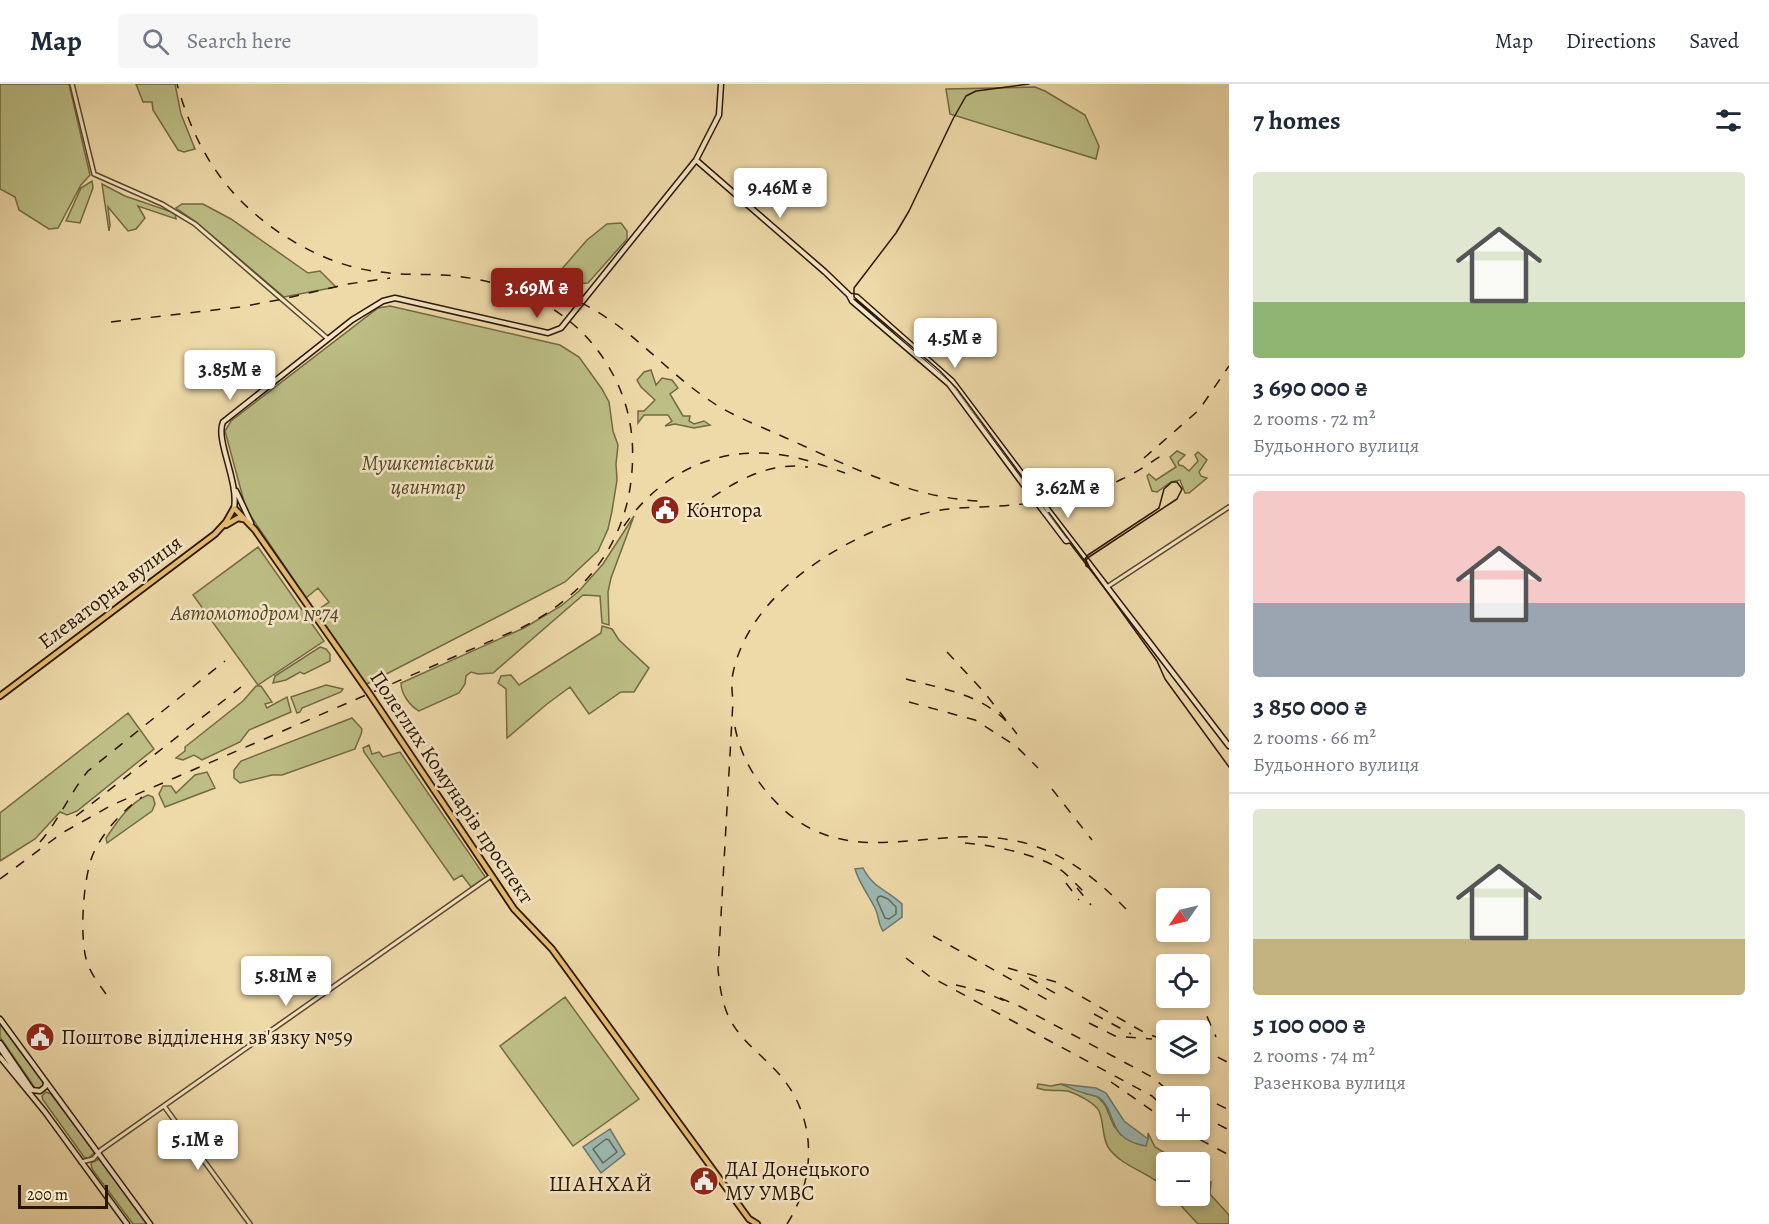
<!DOCTYPE html>
<html lang="en">
<head>
<meta charset="utf-8">
<style>
	:root { --surface:#fff; --page:#f6f6f7; --text:#1f2937; --muted:#747a83; --line:#e0e1e3; --accent:#8f2418 }
	body { margin:0; font-family:Alegreya,serif; background:var(--page); color:var(--text); height:100vh; display:flex; flex-direction:column; font-size:22px; white-space:nowrap }
	* { box-sizing:border-box; margin:0 }
	p { font-size:20px; color:var(--muted) }
	.icon { flex:none; width:33px; height:33px; fill:none; stroke:currentColor; stroke-width:2; stroke-linecap:round; stroke-linejoin:round }
	.map { position:relative; flex:1; overflow:hidden }
	.side { display:flex; flex-direction:column; background:var(--surface); width:540px }
	.side>* { flex:none }
	.needle { width:39px; rotate:236deg }
	.tools { position:absolute; left:1156px; top:804px; display:grid; gap:12px }
	.tools a { display:grid; place-items:center; width:54px; height:54px; border-radius:6px; background:var(--surface); box-shadow:0 3px 9px #0003; font-size:30px }
	.scale { position:absolute; left:18px; bottom:15px; width:90px; box-sizing:border-box; padding-left:6px; border:3px solid #2a1600; border-top:0; font-size:16px; line-height:21px; white-space:nowrap; color:#2a1600; -webkit-text-stroke:4px #f4e6c7; paint-order:stroke }
	.price { position:absolute; translate:-50% -51px; padding:0 14px; border-radius:6px; background:#fff; color:#222; font-size:20px; line-height:39px; filter:drop-shadow(0 2px 3px #0008) }
	.price::after { content:''; position:absolute; left:50%; top:36px; width:18px; height:14px; margin-left:-9px; background:inherit; clip-path:polygon(0 0,100% 0,50% 100%) }
	.price.current { background:var(--accent); color:#fff }
	ul { padding:0; list-style:none }
	li { display:grid; align-content:center; gap:12px; height:318px; padding:0 24px }
	li+li { border-top:2px solid var(--line) }
	li span { display:grid; place-items:center; height:186px; border-radius:6px; color:#555 }
	li>.icon { margin-inline-start:auto }
	span .icon { width:108px; height:108px; fill:#fffc; stroke-width:1 }
	li b { font-size:26px }
	h2 { display:flex; justify-content:space-between; align-items:center; height:72px; padding:0 24px; font-size:26px }
	header { display:flex; align-items:center; gap:36px; box-sizing:border-box; height:84px; padding:0 30px; background:var(--surface); border-bottom:2px solid var(--line) }
	header strong { font-size:28px }
	nav { display:flex; gap:33px; margin-inline-start:auto; font-size:21px }
	.search { width:420px; height:54px; background:var(--page); display:flex; align-items:center; gap:15px; box-sizing:border-box; padding:0 21px; border-radius:6px; color:var(--muted); font-size:22px }
	main { display:flex; flex:1; min-height:0 }
	.map>svg:first-child { display:block }
</style>
</head>
<body>
<header>
<strong>Map</strong>
<div class="search"><svg class="icon" aria-label="search" viewBox="0 0 24 24"><circle cx="10" cy="10" r="6"/><path d="M15 15l6 6"/></svg>Search here</div>
<nav><a>Map</a><a>Directions</a><a>Saved</a></nav>
</header>
<main>
<div class="map">
<svg width="1229" height="1140" viewBox="0 0 1229 1140">
	<rect width="100%" height="100%" fill="#eed9a9"/>
	<filter id="stains"><feTurbulence type="fractalNoise" baseFrequency=".00333" numOctaves="4"/><feColorMatrix values="0 0 0 0 .2 0 0 0 0 .09 0 0 0 0 .02 0 0 0 .5 -.17"/></filter>
	<radialGradient id="worn" r=".72"><stop offset=".6" stop-color="#630" stop-opacity="0"/><stop offset="1" stop-color="#630" stop-opacity=".3"/></radialGradient>
	<path fill="#bcbe85" stroke="#736a42" stroke-width="1.5" d="M0,0H69L90,91L81,101L58,144L49,145L19,126L15,113L0,105Z
		M136,0H175L181,30L195,65L184,68L178,66L153,26L152,18H143Z
		M1035,3L1045,7L1085,31L1099,62L1096,75L950,30L946,5Z
		M92,97L93,104L80,139L66,137L81,104Z
		M102,100L125,112L175,129L176,135L138,122L145,134L136,145L128,147L108,123L110,141L109,147Z
		M182,120H203L231,135L308,189L320,187L336,203L284,213L196,138L176,124Z
		M621,139L627,147V155L588,199L570,200L560,187L587,156L607,140Z
		M390,222L560,261L579,273L602,305L609,318L613,347L618,361L616,380L617,396L612,427L608,445L598,467L565,498L365,601L315,528L329,518L318,504L306,514L246,425L225,347L231,337L378,224Z
		M651,286L656,301L662,294L672,296L678,304L670,310L683,332H690L689,337L694,340L704,337L710,341L694,344L675,340L665,342L672,337L668,331H644L638,339V327H644L655,316L641,303L637,296L644,288Z
		M1177,367L1185,371L1178,378L1179,381L1183,382L1189,387L1198,377L1195,371L1198,368L1207,376L1199,388L1201,392L1207,394L1189,409H1185L1180,396L1171,398L1157,408L1152,407L1147,392L1149,390L1156,396L1176,383L1170,373Z
		M634,432L611,494L608,508L609,541L602,539L600,512L583,511L493,589L478,590L471,588L466,592L465,600L459,609L419,627C410,622 401,610 401,599L524,544L561,522L579,507L603,480Z
		M258,463L324,557L258,601L193,511Z
		M602,542L612,545L619,556L649,584L634,608H621L589,630L570,603L547,620L507,654L506,605L498,599L501,592L511,591L519,601L601,549Z
		M320,563L326,565L330,570V577L304,590L300,588L286,596L273,599L275,592Z
		M326,601L343,605L341,608L302,624L300,628L297,629L291,613Z
		M256,602H261L272,618L265,620L267,624L287,613L291,628L249,646L240,658L202,676L194,671L183,676L176,674L185,667V663L243,617Z
		M128,629L154,665L77,727L67,731L60,728L35,755L0,777V729Z
		M352,634L362,645C362,651 357,658 355,665L282,691H272L240,699L234,694V686L241,677Z
		M369,661L372,670L379,668L383,673L400,668L486,794L471,803L462,791L454,796L364,668L363,664Z
		M207,688L215,704L165,723L159,710L163,702H171L176,709L195,691Z
		M148,711L153,713L155,720L152,727L107,759L106,754C117,738 129,719 148,711Z
		M565,913L639,1015L573,1062L500,962Z
		M0,940L43,998L44,1003L41,1005L35,1004L0,953Z
		M1038,1000L1051,1002L1061,1000L1098,1013L1105,1021L1114,1042L1121,1051L1148,1055V1049L1155,1063L1180,1078H1167V1106C1151,1088 1122,1084 1108,1063C1102,1053 1104,1038 1099,1027C1095,1019 1077,1010 1068,1007C1057,1005 1051,1009 1037,1004Z
		M46,1008L51,1010L95,1068L88,1075L84,1073L43,1016L42,1012Z
		M99,1075L102,1077L148,1140H133L92,1085L91,1079Z
		M1200,1091L1211,1098L1210,1110L1229,1131V1140H1198L1172,1112H1200Z"/>
	<path fill="#9cb8b1" stroke="#6e776a" stroke-width="1.5" d="M863,784C874,805 886,805 902,820V833L883,847C878,840 879,832 875,824C868,810 859,799 855,785Z
		M1061,1000L1096,1004L1106,1009L1124,1037L1148,1055L1146,1062C1104,1055 1118,1025 1098,1013C1094,1011 1088,1011 1084,1009C1076,1007 1069,1003 1061,1000Z
		M610,1045L625,1070L601,1089L583,1063Z"/>
	<g fill="none" stroke-linecap="round" stroke-linejoin="round">
		<path stroke="#636758" stroke-width="1.5" d="M881,812L888,815L896,823V830L889,835L885,834L877,816L878,813Z
			M606,1055L609,1056L617,1068L603,1079L593,1065Z"/>
		<g stroke="#5b472a" stroke-width="6">
			<path id="tertiary" d="M72,0L94,90L162,120L195,140L327,254
				M1107,503L1229,423
				M164,1022L250,1140
				M81,1078L93,1075L101,1066L491,792"/>
		</g>
		<g stroke="#2a1600" stroke-width="7">
			<path id="secondary" d="M696,76L825,188L849,211L852,217L949,300L1023,400
				M850,212L857,213L952,297L1028,398
				M236,407L251,439
				M234,424C239,398 215,355 223,338L352,236L383,217L395,214L548,249L561,244L696,76L719,31L721,0
				M1048,426L1229,662
				M1044,428L1066,457L1071,456
				M0,935L150,1140
				M0,959L32,1006L40,1007L45,1003L46,999
				M0,964L28,1005
				M0,973L45,1028L127,1140"/>
		</g>
		<g stroke="#2a1600" stroke-width="8">
			<path id="primary" d="M226,441L238,434L243,435
				M0,612L215,450L226,438L234,424L255,446L369,609L514,825L552,865L749,1135L757,1140"/>
		</g>
		<use href="#tertiary" stroke="#f4e6c7" stroke-width="3"/>
		<use href="#secondary" stroke="#f4e6c7" stroke-width="4"/>
		<use href="#primary" stroke="#e7bc74" stroke-width="4.5"/>
		<path stroke="#2a1600" stroke-width="1.5" d="M1029,0L976,7L966,12L953,35L909,127L896,149L854,204V213L940,287L957,305L1090,484L1157,577L1165,595L1229,683
			M1172,398H1177L1182,405L1177,415L1089,473L1086,476L1090,484L1086,482L1085,475L1088,471L1159,424L1164,405Z"/>
		<path stroke="#2a1600" stroke-width="1.5" stroke-dasharray="10 10" stroke-linecap="butt" d="M505,194C542,201 579,214 610,236C645,260 673,292 709,316C732,332 760,342 786,354C847,381 910,414 979,417
			M111,238L240,223L283,215L348,200L390,194
			M1144,374L1199,326L1229,282
			M696,425C728,401 766,377 808,383
			M624,442C658,392 713,363 774,370C798,372 822,381 845,389
			M947,568L984,608L1017,650
			M906,595C943,605 981,610 1008,639
			M909,618L975,636L1016,662L1038,684
			M735,643C740,670 754,695 773,715C843,792 926,740 1011,756C1058,764 1094,792 1126,825
			M1052,705L1092,756
			M76,732L241,603
			M40,758C59,736 70,709 88,687L225,577
			M965,759C991,761 1036,770 1058,784C1067,790 1075,799 1083,807
			M0,795L62,749L112,721L523,543C582,513 623,464 631,397C636,355 630,317 607,280C572,223 509,195 443,191C422,190 401,191 380,188C344,184 310,169 280,149C224,111 195,64 177,0
			M1066,799L1079,816
			M1077,804L1091,821
			M933,852L1055,920
			M906,874L929,892L1152,1012L1167,1026
			M1008,884L1056,898L1145,949L1165,956
			M1029,894L1060,912
			M956,901L982,907L1007,918
			M106,910C99,900 91,890 87,878C79,854 83,791 94,768C104,747 123,726 142,713
			M1000,914L1019,922L1152,993L1170,1008
			M1199,914L1216,953
			M1094,930L1131,950
			M1089,939L1115,952L1152,955
			M1200,964L1229,979
			M1111,998L1167,1037
			M1199,1011L1229,1026
			M1200,1031L1229,1046
			M1182,1046L1229,1071
			M787,1140C817,1093 817,1033 779,990C763,972 744,959 732,939C722,922 720,904 718,885L733,617C732,608 731,598 733,589C750,507 846,451 922,430C951,422 982,424 1012,421C1048,418 1090,412 1122,395C1136,389 1148,380 1161,372"/>
		<g stroke="#2a1600" stroke-width="7" stroke-linecap="butt">
			<path id="secondary-bridge" d="M1028,398L1048,426
				M1023,400L1044,428"/>
		</g>
		<use href="#secondary-bridge" stroke="#f4e6c7" stroke-width="4"/>
	</g>
	<defs>
		<g id="civic-disc" transform="scale(1.5)"><circle r="9.5" fill="#8f2418" stroke="#f4e6c7"/><path d="M-.6-6.5H3V-4.5H.6V-3L4-1V1h2V6H-6V1h2V-1L-.6-3ZM-1.2 2.5V6h2.4V2.5Z" fill="#fff"/></g>
	</defs>
	<g fill-rule="evenodd">
		<use href="#civic-disc" x="665" y="426"/>
		<use href="#civic-disc" x="40" y="953"/>
		<use href="#civic-disc" x="704" y="1097"/>
	</g>
	<g text-anchor="middle" stroke-width="5" stroke-linejoin="round" paint-order="stroke">
		<g font-size="21" font-style="italic" fill="#564828" stroke="#f4e6c7">
			<text x="428" y="386">Мушкетівський<tspan x="428" dy="24">цвинтар</tspan></text>
			<text x="255" y="536">Автомотодром №74</text>
		</g>
		<g font-size="21" fill="#2a1600" stroke="#f4e6c7" text-anchor="start">
			<text x="686" y="433">Контора</text>
			<text x="61" y="960">Поштове відділення зв'язку №59</text>
			<text x="725" y="1092">ДАІ Донецького<tspan x="725" dy="24">МУ УМВС</tspan></text>
		</g>
		<g font-size="21" fill="#2a1600" stroke="#f4e6c7">
			<text transform="translate(110 508) rotate(-37)" y="7">Елеваторна вулиця</text>
			<text transform="translate(452 703) rotate(56)" y="7">Полеглих Комунарів проспект</text>
		</g>
		<g font-size="22" letter-spacing="1.5" fill="#2a1600" stroke="#f4e6c7">
			<text x="601" y="1107">ШАНХАЙ</text>
		</g>
	</g>
	<rect width="100%" height="100%" filter="url(#stains)"/>
	<rect width="100%" height="100%" fill="url(#worn)"/>
</svg>
<div class="tools">
<a><svg class="needle" viewBox="-14 -14 28 28"><path d="M0-13l5 13h-10z" fill="#e53935"/><path d="M0 13l5-13h-10z" fill="#747a83"/></svg></a>
<a><svg class="icon" aria-label="locate" viewBox="0 0 24 24"><circle cx="12" cy="12" r="6"/><path d="M12 2v4M12 18v4M2 12h4M18 12h4"/></svg></a>
<a><svg class="icon" aria-label="layers" viewBox="0 0 24 24"><path d="M12 4l9 5-9 5-9-5zM3 14l9 5 9-5"/></svg></a>
<a>+</a>
<a>−</a>
</div>
<div class="scale">200 m</div>
<b class="price" style="left:780px;top:135px">9.46M ₴</b>
<b class="price current" style="left:537px;top:235px">3.69M ₴</b>
<b class="price" style="left:955px;top:285px">4.5M ₴</b>
<b class="price" style="left:230px;top:317px">3.85M ₴</b>
<b class="price" style="left:1068px;top:435px">3.62M ₴</b>
<b class="price" style="left:286px;top:923px">5.81M ₴</b>
<b class="price" style="left:198px;top:1087px">5.1M ₴</b>
</div>
<section class="side">
<h2>7 homes<svg class="icon" aria-label="filters" viewBox="0 0 24 24"><path d="M4 7h16M4 17h16"/><circle cx="9" cy="7" r="2"/><circle cx="15" cy="17" r="2"/></svg></h2>
<ul>
<li><span style="background:linear-gradient(#dfe7d0 70%,#8fb573 0)"><svg class="icon" aria-label="home" viewBox="0 0 24 24"><path d="M3 11l9-7 9 7M6 9v11h12V9"/></svg></span><div><b>3 690 000 ₴</b><p>2 rooms · 72 m²</p><p>Будьонного вулиця</p></div></li>
<li><span style="background:linear-gradient(#f6c9c9 60%,#9aa5b1 0)"><svg class="icon" aria-label="home" viewBox="0 0 24 24"><path d="M3 11l9-7 9 7M6 9v11h12V9"/></svg></span><div><b>3 850 000 ₴</b><p>2 rooms · 66 m²</p><p>Будьонного вулиця</p></div></li>
<li><span style="background:linear-gradient(#dfe7d0 70%,#c2b280 0)"><svg class="icon" aria-label="home" viewBox="0 0 24 24"><path d="M3 11l9-7 9 7M6 9v11h12V9"/></svg></span><div><b>5 100 000 ₴</b><p>2 rooms · 74 m²</p><p>Разенкова вулиця</p></div></li>
</ul>
</section>
</main>
</body>
</html>
